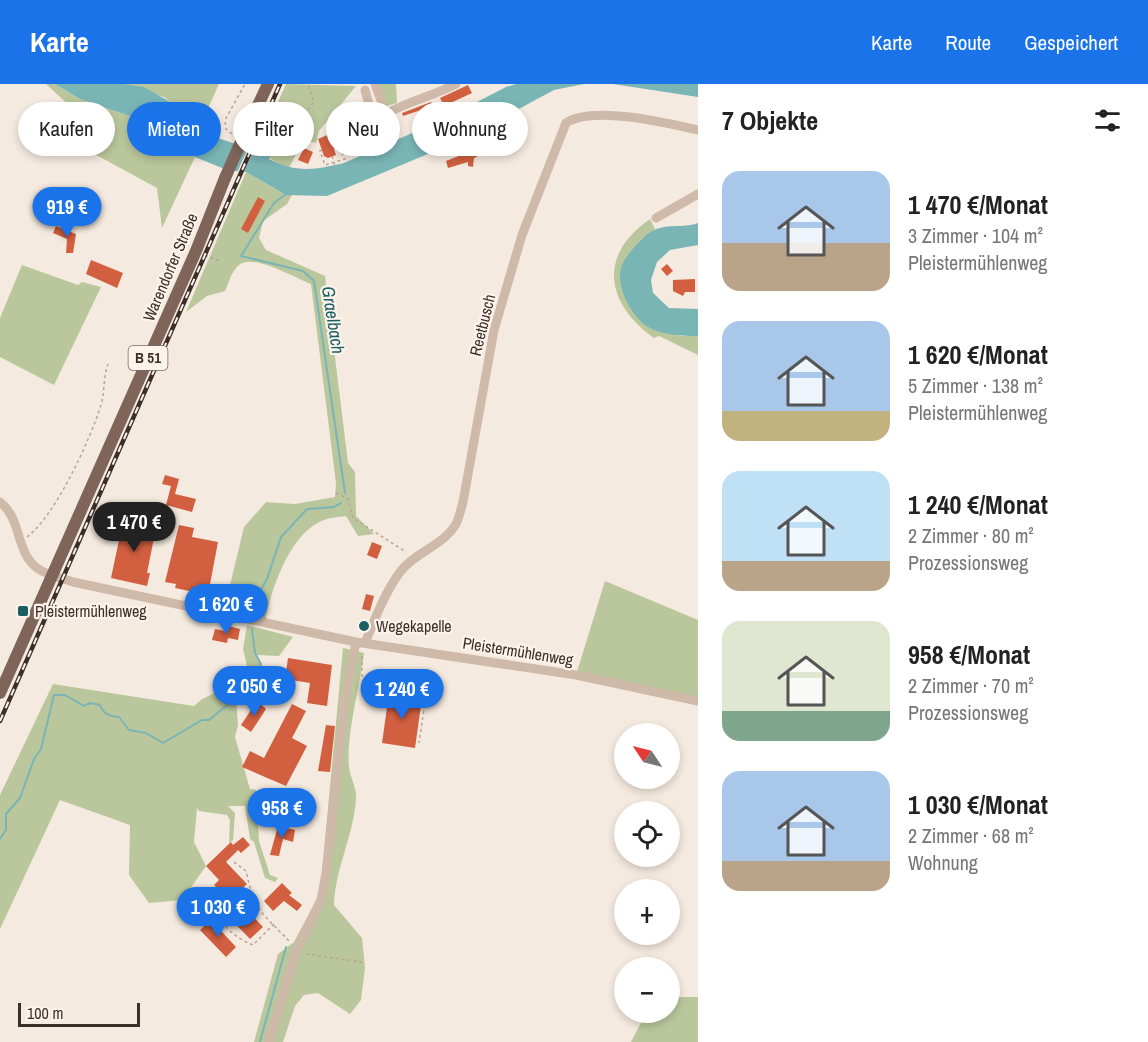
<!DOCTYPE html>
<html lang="de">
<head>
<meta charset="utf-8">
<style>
	:root { --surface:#fff; --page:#f2f2f2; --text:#222; --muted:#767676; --accent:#1a73e8 }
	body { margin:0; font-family:"Archivo Narrow",sans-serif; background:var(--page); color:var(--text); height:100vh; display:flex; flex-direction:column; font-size:22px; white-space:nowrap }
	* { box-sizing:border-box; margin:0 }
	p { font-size:20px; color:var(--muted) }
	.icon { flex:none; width:33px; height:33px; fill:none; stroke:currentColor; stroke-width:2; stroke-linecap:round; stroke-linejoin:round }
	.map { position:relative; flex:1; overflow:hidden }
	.panel { display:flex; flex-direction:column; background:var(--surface); width:450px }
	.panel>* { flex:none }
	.hud { position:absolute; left:18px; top:18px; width:570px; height:54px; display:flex; gap:12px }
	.needle { width:39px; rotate:305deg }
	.tools { position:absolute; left:614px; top:639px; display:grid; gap:12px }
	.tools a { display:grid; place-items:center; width:66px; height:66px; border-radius:50%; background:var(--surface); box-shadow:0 3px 9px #0003; font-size:30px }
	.scale { position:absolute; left:18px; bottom:15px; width:122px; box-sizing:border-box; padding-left:6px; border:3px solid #3c2f29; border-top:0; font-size:16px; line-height:21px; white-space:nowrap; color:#3c2f29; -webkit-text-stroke:4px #fcf4ec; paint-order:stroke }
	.price { position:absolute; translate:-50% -51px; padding:0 14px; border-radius:21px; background:var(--accent); color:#fff; font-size:20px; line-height:39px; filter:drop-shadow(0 2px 3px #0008) }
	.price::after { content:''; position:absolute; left:50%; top:36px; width:18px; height:14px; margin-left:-9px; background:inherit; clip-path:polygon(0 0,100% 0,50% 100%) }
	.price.current { background:#222; color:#fff }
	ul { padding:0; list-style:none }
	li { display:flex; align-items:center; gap:18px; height:150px; padding:0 24px }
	li span { display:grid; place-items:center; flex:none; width:168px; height:120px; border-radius:18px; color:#555 }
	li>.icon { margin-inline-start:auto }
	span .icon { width:72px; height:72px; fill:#fffc; stroke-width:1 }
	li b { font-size:26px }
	h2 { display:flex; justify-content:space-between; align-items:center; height:72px; padding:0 24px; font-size:26px }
	.pill { padding:0 21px; border-radius:27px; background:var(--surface); box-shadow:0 3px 9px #0003; font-size:21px; line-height:54px }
	.pill.current { background:var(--accent); color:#fff }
	header { display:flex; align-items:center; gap:36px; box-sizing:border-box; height:84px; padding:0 30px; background:var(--accent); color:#fff }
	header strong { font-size:28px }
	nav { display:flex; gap:33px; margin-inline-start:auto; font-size:21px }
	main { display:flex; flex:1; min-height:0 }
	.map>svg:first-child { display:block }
</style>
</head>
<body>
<header>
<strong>Karte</strong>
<nav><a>Karte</a><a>Route</a><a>Gespeichert</a></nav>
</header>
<main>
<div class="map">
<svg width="698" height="958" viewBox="0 0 698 958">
	<rect width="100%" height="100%" fill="#f5eadf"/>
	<path fill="#bac79c" d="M46,0H55L80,15L159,42L195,73L162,144L157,104L65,54L73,25Z
		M114,0H219L201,40L164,13Z
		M286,0L356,2L319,47L316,59L303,56L289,84C277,79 262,72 259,61Z
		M376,0H396L397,19L386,22Z
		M246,88L286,111H292L287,120L263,137L259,154L266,166L325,192L348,379L355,388L356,432L374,450L358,452L346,432C337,433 327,434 319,438C288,454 270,508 265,539L223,530L244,443L266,418L295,420L335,413L336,399L311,200C295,194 253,169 239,181C231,188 229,198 225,207L207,212L186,228Z
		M650,135L655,145L641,156L621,195L628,220L648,243L681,252H698V271L659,252L654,254C605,219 598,171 650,135Z
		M22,181L78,201L82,198L101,203L54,301L0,273V234Z
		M605,497L698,536V617L576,591Z
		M247,541L293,553L279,572L257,571L261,580L257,604L236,614L238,641L235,653L250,705L256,706L259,757L270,791L278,794L275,798L265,794L254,758L250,755L245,722H228L235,729L233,756L229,759L230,736L227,731L199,727L197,724L194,758L206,782L182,816L149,819L129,791L130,741L60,716L0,845V711L53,600L194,622L202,615L245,595L248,586L243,565Z
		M343,564L364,569C360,602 346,651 349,683C350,693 357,704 356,714C354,751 335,785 334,821L362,854L365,884L361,916L350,930L318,909L304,911L295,922L283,958H254L278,870L294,858L320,809Z
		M669,913H698V958H631L646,929L669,928Z"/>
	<path fill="#7ab5b6" d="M55,0H124L144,3L186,27L215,53L266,70L270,72L269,75C296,89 315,86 344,79L444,35L506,3L516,0H584L554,6L459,57L327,112L286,111L246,88L227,86L195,73L159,42L80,15Z
		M613,0H698V13Z
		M698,139V161L670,166L657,178L651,196L653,209L669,224L698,225V252C682,252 662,251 648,243C631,233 614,200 622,181C627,170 640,156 649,149C664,138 683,145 698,139Z"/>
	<path fill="#f5eadf" d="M249,61L255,63L243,90L237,89Z"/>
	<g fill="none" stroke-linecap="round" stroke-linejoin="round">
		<path stroke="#7ab5b6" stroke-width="2" d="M286,110L274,119L241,172L303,187L314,197L345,409
			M253,529L254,518L267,495L281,453L307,425L334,423L341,419
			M0,755L6,746V730L20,714L34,675L41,665L54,611H65L84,622L90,619L100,621C104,631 110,632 119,633L129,646L146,649L163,659L202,636H209L236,614L257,604L261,580L255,569L252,545
			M260,958L286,863"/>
	</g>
	<path fill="#d26040" d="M468,1L472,9L444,22L440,14Z
		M431,18L433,22L403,32L402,29Z
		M394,37L397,48L386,52L383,40Z
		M344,44L349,58L334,65L336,71L328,74L324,72L318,55Z
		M471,55L477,73L474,74L473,83L468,82V78L448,84L446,77L469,68Z
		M496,57L506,61L491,67L488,60Z
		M304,64L313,68L308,80L298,76Z
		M70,110L79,112L74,133L59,130L60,124H58L60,113L69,115Z
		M258,113L265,117L248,149L241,145Z
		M56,142L76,150L73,169H66L67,155L53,149Z
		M91,176L123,189L117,204L86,190Z
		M667,180L673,187L667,192L661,185Z
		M695,195V208H685L683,212L673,207V196Z
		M165,391L179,395L175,410L196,415L192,428L166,421L171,402L162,400Z
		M130,435L141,437L142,441L156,444L147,489H150L147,502L111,494L123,437L129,439Z
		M179,441L194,444L192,453L218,458L208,511L175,504L176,500L165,498Z
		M372,458L382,462L377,475L367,471Z
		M366,510L374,512L370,527L362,525Z
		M228,542L240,545L238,556L228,554L227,559L212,556L215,545L225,547Z
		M288,574L332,581L327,622L307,619L310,599L285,595Z
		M272,590L281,595L277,602L279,613L272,615L270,608L272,603L267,597Z
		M389,609L422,614L415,664L382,659Z
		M257,617L266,625L251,648L241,641Z
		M292,620L306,627L292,654L307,662L286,702L242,683L250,667L264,674Z
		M326,641L335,642L330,688L318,687Z
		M278,742L295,746L293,758L283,755L279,772L270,771Z
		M243,753L250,761L241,769L238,766L226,778L247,800L231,815L240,825L243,822L263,843L250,855L221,825L218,827L206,815L217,804L214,801L219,796L206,782L231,758L233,761Z
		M282,799L292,809L289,811L302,821L297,827L284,817L273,827L264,817Z
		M211,836L236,863L226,873L200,846Z"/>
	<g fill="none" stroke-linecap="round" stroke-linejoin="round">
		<path stroke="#bba393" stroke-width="1.5" stroke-dasharray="3 3" stroke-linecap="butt" d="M347,39L362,32
			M232,50L226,45L225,36L245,0
			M252,61C279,74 300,35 314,18L308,0
			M322,66L320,67L325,81L345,75L339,64L352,58L346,40L330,45L331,50
			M332,72L336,85L333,86
			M205,171L220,177
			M336,409L348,415L353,434L406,468
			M27,453C56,431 90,356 101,321C105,307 103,294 108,280
			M362,572V596L366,603L426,612L419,659
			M234,778L246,787L252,812
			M274,840L253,861C237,855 212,838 227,821C235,813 241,811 252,813C260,830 277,844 290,858
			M306,870L362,878"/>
		<path stroke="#cfb9a9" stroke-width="9" d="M375,0L386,30C409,17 433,12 456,0
			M365,6L371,28L383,24
			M656,134L698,110
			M0,418C22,435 15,467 37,484C46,491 61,494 73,498L356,558L576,591L698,617
			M365,559C375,535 384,510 400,488C415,468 443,462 456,440C459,434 461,425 463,418L494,246L522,151L566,39C592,21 667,39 698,46
			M269,958L297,865L321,816L326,789L345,615L356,558"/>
		<path stroke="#7f6559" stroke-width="12" d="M244,51L268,0
			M0,609L196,167L225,94"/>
		<g stroke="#3c2f29" stroke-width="4.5">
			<path id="rail" d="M0,637L280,0"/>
		</g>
		<use href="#rail" stroke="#fcf4ec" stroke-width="2" stroke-dasharray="7" stroke-linecap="butt"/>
		<path stroke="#7f6559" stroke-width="12" d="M225,94L244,51"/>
	</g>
	<g fill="#1a5f62" stroke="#fcf4ec" stroke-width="2">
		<rect x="17" y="521" width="12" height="12" rx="3"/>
		<circle cx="364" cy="542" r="6"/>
	</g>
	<g text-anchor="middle" stroke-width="4.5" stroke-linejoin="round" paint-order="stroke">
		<rect fill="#fcf4ec" stroke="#766a64" stroke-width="1.5" x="128.5" y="262" width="39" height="24" rx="4.5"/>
		<g font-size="15" font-weight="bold" fill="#3c2f29">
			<text x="148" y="279">B 51</text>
		</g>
		<g font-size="16" fill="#3c2f29" stroke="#fcf4ec">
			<text transform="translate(170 183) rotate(-67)" y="6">Warendorfer Straße</text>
			<text transform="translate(482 241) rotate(-76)" y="6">Reetbusch</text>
			<text transform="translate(518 567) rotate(9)" y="6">Pleistermühlenweg</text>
		</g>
		<g font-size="16" fill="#3c2f29" stroke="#fcf4ec" text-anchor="start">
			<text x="35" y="533">Pleistermühlenweg</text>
			<text x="376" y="548">Wegekapelle</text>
		</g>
		<g font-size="18" font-style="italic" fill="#1a5f62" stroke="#fcf4ec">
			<text transform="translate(333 236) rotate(81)" y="6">Graelbach</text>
		</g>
	</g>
</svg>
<div class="tools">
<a><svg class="needle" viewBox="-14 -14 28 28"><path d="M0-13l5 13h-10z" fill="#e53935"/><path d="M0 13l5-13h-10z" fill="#767676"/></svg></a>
<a><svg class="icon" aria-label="locate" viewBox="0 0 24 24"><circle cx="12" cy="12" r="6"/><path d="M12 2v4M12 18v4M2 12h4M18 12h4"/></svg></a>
<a>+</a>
<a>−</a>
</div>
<div class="scale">100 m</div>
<b class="price" style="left:67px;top:154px">919 €</b>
<b class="price current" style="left:134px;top:469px">1 470 €</b>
<b class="price" style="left:226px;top:551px">1 620 €</b>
<b class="price" style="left:254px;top:633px">2 050 €</b>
<b class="price" style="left:402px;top:636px">1 240 €</b>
<b class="price" style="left:282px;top:755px">958 €</b>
<b class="price" style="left:218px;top:854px">1 030 €</b>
<div class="hud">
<a class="pill">Kaufen</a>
<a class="pill current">Mieten</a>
<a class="pill">Filter</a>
<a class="pill">Neu</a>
<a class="pill">Wohnung</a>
</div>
</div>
<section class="panel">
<h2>7 Objekte<svg class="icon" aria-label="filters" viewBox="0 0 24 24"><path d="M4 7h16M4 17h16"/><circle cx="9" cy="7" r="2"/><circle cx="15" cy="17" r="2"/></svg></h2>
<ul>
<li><span style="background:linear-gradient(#a9c7e8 60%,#b9a48a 0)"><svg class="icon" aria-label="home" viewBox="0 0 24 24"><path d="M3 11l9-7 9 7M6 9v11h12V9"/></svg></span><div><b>1 470 €/Monat</b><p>3 Zimmer · 104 m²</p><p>Pleistermühlenweg</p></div></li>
<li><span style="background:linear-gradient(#a9c7e8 75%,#c2b280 0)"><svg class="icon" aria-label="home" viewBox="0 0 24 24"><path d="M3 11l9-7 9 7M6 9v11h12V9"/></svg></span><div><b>1 620 €/Monat</b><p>5 Zimmer · 138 m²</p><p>Pleistermühlenweg</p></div></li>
<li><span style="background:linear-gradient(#bfe0f5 75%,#b9a48a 0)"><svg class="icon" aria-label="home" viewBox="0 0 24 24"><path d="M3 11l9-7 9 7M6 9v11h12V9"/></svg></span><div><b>1 240 €/Monat</b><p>2 Zimmer · 80 m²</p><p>Prozessionsweg</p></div></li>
<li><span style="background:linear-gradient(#dfe7d0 75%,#7fa58c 0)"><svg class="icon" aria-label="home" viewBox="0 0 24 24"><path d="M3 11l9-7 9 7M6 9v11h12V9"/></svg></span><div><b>958 €/Monat</b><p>2 Zimmer · 70 m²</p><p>Prozessionsweg</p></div></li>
<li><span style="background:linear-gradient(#a9c7e8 75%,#b9a48a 0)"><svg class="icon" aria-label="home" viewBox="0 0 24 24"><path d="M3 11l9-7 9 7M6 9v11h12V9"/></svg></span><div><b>1 030 €/Monat</b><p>2 Zimmer · 68 m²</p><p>Wohnung</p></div></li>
</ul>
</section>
</main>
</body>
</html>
